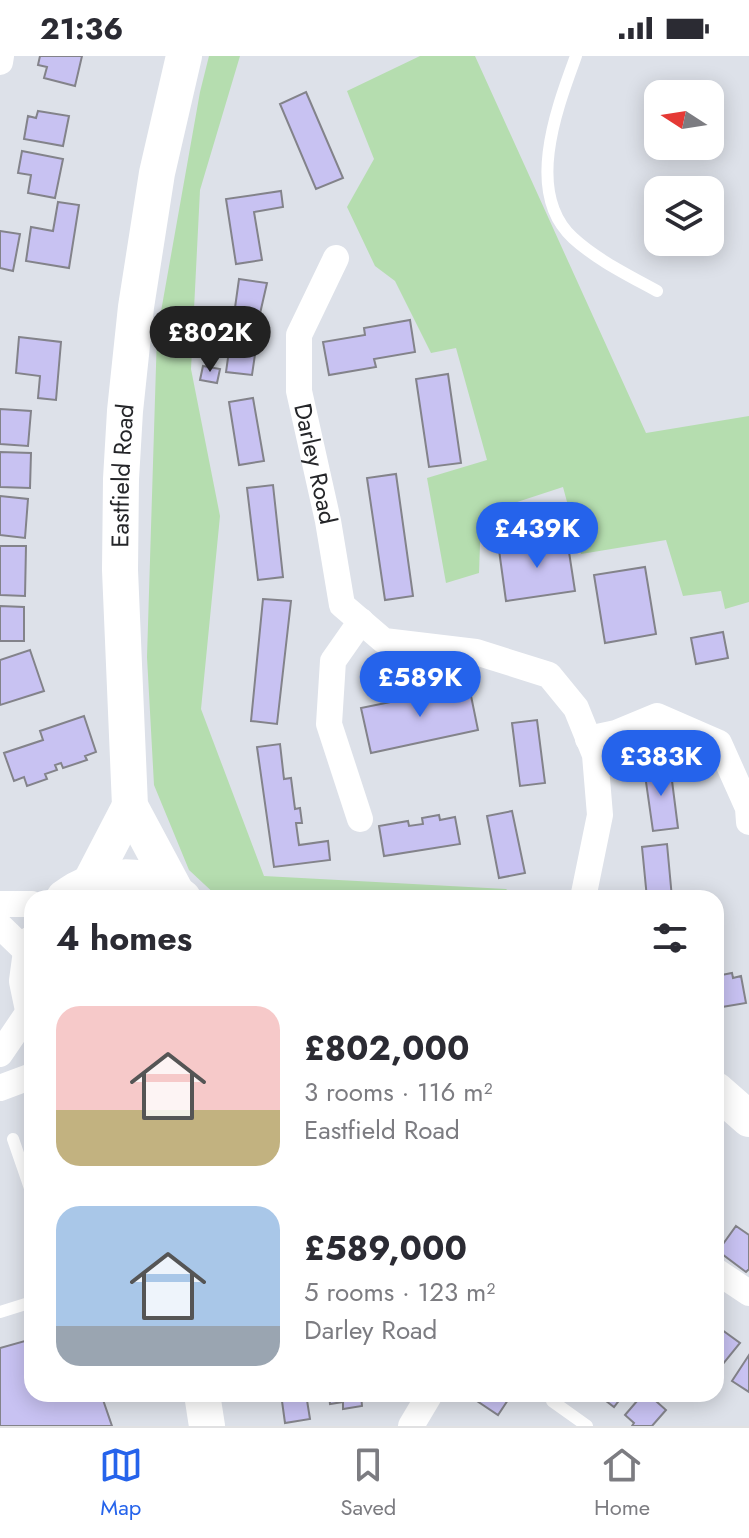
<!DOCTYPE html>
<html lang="en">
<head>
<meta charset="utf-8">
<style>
	:root { --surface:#fff; --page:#f2f2f3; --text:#2b2b33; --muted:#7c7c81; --line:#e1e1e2; --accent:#2563eb }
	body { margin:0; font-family:Jost,sans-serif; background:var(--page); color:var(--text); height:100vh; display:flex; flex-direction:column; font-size:30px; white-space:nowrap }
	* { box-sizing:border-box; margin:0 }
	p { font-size:26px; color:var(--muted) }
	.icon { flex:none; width:44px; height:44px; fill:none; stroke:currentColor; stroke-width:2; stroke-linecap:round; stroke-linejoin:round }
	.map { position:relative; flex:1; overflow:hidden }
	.drawer { position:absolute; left:24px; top:834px; width:700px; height:512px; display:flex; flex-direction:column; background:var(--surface); border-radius:24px; box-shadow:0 4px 20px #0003 }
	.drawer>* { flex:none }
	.needle { width:52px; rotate:282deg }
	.tools { position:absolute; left:644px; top:24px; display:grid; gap:16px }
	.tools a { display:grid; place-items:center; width:80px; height:80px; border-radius:16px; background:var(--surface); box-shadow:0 4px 20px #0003; font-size:40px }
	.price { position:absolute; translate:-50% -68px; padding:0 18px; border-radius:28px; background:var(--accent); color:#fff; font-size:26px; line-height:52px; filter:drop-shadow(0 2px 4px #0008) }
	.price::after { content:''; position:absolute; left:50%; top:48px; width:24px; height:18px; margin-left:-12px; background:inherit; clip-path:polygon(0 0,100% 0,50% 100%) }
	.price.active { background:#222; color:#fff }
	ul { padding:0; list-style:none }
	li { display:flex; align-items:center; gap:24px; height:200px; padding:0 32px }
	li span { display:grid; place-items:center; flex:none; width:224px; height:160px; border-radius:24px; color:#555 }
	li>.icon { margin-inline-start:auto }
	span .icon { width:96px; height:96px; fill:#fffc; stroke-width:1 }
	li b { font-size:34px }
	h2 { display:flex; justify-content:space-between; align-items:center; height:96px; padding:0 32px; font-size:34px }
	.status { display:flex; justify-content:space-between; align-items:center; height:56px; padding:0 40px; background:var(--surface); direction:ltr }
	.status svg { height:22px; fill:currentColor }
	.menu { display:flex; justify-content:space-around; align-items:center; height:112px; border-top:2px solid var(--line); background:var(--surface); font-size:22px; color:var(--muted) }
	.menu a { display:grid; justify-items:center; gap:4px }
	.menu .active { color:var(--accent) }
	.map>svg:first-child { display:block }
</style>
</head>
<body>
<div class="status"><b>21:36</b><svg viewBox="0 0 49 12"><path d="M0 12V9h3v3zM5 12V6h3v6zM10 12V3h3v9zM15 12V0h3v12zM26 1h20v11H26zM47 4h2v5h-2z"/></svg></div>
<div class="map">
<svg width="749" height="1370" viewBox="0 0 749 1370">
	<rect width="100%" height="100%" fill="#dde1e9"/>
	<path fill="#b5ddaf" d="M209,0H240L200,134L191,313L220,460L201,653L264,820L506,833L517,842H219L189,814L154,729L147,601L157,278L200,36Z
		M420,0H475L646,377L749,360V546L725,553L721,535L683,540L666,484L581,498L563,431L481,458L479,517L446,527L427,422L487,404L456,292L431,297L395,225L375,210L347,151L374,103L347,35Z"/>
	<path fill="#c8c2f2" stroke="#83838a" stroke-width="2" d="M40,0H82L75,30L44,22L47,11L38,9Z
		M306,36L343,122L316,133L280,48Z
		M38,55L69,60L63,90L24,83L28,60L36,62Z
		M22,95L63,103L55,142L28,137L31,119L18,117Z
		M281,135L283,151L254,156L262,204L236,208L226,143Z
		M58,146L79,149L69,212L26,205L31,171L53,175Z
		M0,175L20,178L13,215L0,212Z
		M239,223L267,227L259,262L265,263L263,279L258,278L252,319L226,316Z
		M410,264L415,296L374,303L376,311L329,319L323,286L365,279L364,272Z
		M19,281L61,286L56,344L38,342L40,320L16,317Z
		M203,310L220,313L217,327L200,324Z
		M448,318L461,407L429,411L416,323Z
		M253,342L264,405L239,409L229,346Z
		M0,353L31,355L28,390L0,388Z
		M0,396L31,397L30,432L0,431Z
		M396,418L413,540L385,544L367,422Z
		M273,429L283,521L258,524L247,432Z
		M0,440L28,443L25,482L0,479Z
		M567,483L575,535L506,545L499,494Z
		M0,490H26L25,540L0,539Z
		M645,511L656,578L605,587L594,519Z
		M263,543L291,545L277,668L251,665Z
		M0,550L24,551V585H0Z
		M723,576L728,602L696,608L691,582Z
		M30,594L44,635L0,649V604Z
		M469,630L478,674L371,697L361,652Z
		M84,660L96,696L85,700L87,704L63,712L61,707L55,709L57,714L45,718L47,723L27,730L24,721L14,725L4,697L43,684L40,675Z
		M537,664L545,727L520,730L512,667Z
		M280,688L284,723L291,722L295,753L300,752L302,767H296L299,789L328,785L330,804L274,811L257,691Z
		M670,709L678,772L653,775L644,712Z
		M512,755L525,817L499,822L487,760Z
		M439,759L440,764L455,761L460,788L384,800L379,770L408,765L409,770L423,768L422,762Z
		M667,788L672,842H647L642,791Z
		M732,917L733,922L741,920L746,947L716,952V920Z
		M736,1170L749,1179V1213L746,1216L718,1195Z
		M718,1271L740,1287L723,1308L716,1303Z
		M32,1283V1338H101L112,1370H0V1292Z
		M749,1299V1336L732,1325Z
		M281,1338H306L310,1363L285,1367Z
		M329,1338H361L362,1350L343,1353V1346L330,1348Z
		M473,1338H512L498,1359L471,1341Z
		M597,1338H624L614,1351Z
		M643,1338H648L666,1354L652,1370H632L634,1367L625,1359Z"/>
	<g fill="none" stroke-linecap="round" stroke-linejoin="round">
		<path stroke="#fff" stroke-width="12" d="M576,0C557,52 524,137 573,182C597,204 628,219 657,235
			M13,1083L32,1138
			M0,1256L32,1246
			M552,1345L587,1370"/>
		<g stroke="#fff" stroke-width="26">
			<path d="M0,6L1,0"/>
			<path id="s1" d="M336,202L299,279V335L328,465L342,549L384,585L476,596L549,619L576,652L595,699L600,759L583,842"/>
			<path d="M588,683L616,677L657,660L719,687L748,752L749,766"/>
			<path d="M360,763L329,668L333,605L361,565"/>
			<path d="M0,848H32"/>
			<path d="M0,870L29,898"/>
			<path d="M0,998L32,951"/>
			<path d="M0,1032L32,1020"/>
			<path d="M716,1215L749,1237"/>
			<path d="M411,1370L430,1338"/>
		</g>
		<g stroke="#fff" stroke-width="36">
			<path d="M90,827L130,750"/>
			<path id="s2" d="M176,836L130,750L120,514L121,423L125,355L136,251L157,117L184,0"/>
			<path d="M64,842C97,816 150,813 183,842"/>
			<path d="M32,888L27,925L32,949"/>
			<path d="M716,1034L749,1063"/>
			<path d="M202,1338L207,1370"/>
		</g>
	</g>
	<g text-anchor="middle" stroke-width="6" stroke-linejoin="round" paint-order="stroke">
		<g font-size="24" fill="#252629" stroke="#eaeef6">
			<text dy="8" stroke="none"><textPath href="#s1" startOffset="216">Darley Road</textPath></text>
			<text dy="8" stroke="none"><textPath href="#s2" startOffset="428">Eastfield Road</textPath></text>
		</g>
	</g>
</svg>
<div class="tools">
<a><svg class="needle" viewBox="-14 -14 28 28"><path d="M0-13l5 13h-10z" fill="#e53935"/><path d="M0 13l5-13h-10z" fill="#7c7c81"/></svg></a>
<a><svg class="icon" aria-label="layers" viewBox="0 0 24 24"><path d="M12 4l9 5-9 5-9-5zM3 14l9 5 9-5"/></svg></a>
</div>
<b class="price active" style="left:210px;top:318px">£802K</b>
<b class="price" style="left:537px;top:514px">£439K</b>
<b class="price" style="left:420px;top:663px">£589K</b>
<b class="price" style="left:661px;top:742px">£383K</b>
<section class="drawer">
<h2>4 homes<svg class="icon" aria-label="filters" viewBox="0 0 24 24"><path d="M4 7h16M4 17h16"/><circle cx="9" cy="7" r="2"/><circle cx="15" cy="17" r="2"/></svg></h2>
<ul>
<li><span style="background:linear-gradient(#f6c9c9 65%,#c2b280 0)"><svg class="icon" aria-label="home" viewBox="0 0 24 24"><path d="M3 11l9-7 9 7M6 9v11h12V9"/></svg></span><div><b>£802,000</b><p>3 rooms · 116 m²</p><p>Eastfield Road</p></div></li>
<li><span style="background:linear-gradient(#a9c7e8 75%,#9aa5b1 0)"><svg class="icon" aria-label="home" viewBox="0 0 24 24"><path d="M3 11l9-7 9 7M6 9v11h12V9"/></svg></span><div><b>£589,000</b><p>5 rooms · 123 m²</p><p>Darley Road</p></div></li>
</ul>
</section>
</div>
<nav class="menu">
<a class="active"><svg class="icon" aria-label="map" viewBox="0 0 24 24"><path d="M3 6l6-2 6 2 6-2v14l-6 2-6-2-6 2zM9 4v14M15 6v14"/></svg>Map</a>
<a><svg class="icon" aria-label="saved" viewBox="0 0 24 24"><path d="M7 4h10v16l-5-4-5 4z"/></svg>Saved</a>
<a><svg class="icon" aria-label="home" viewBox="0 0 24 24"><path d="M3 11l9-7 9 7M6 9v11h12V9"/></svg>Home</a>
</nav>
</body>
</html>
